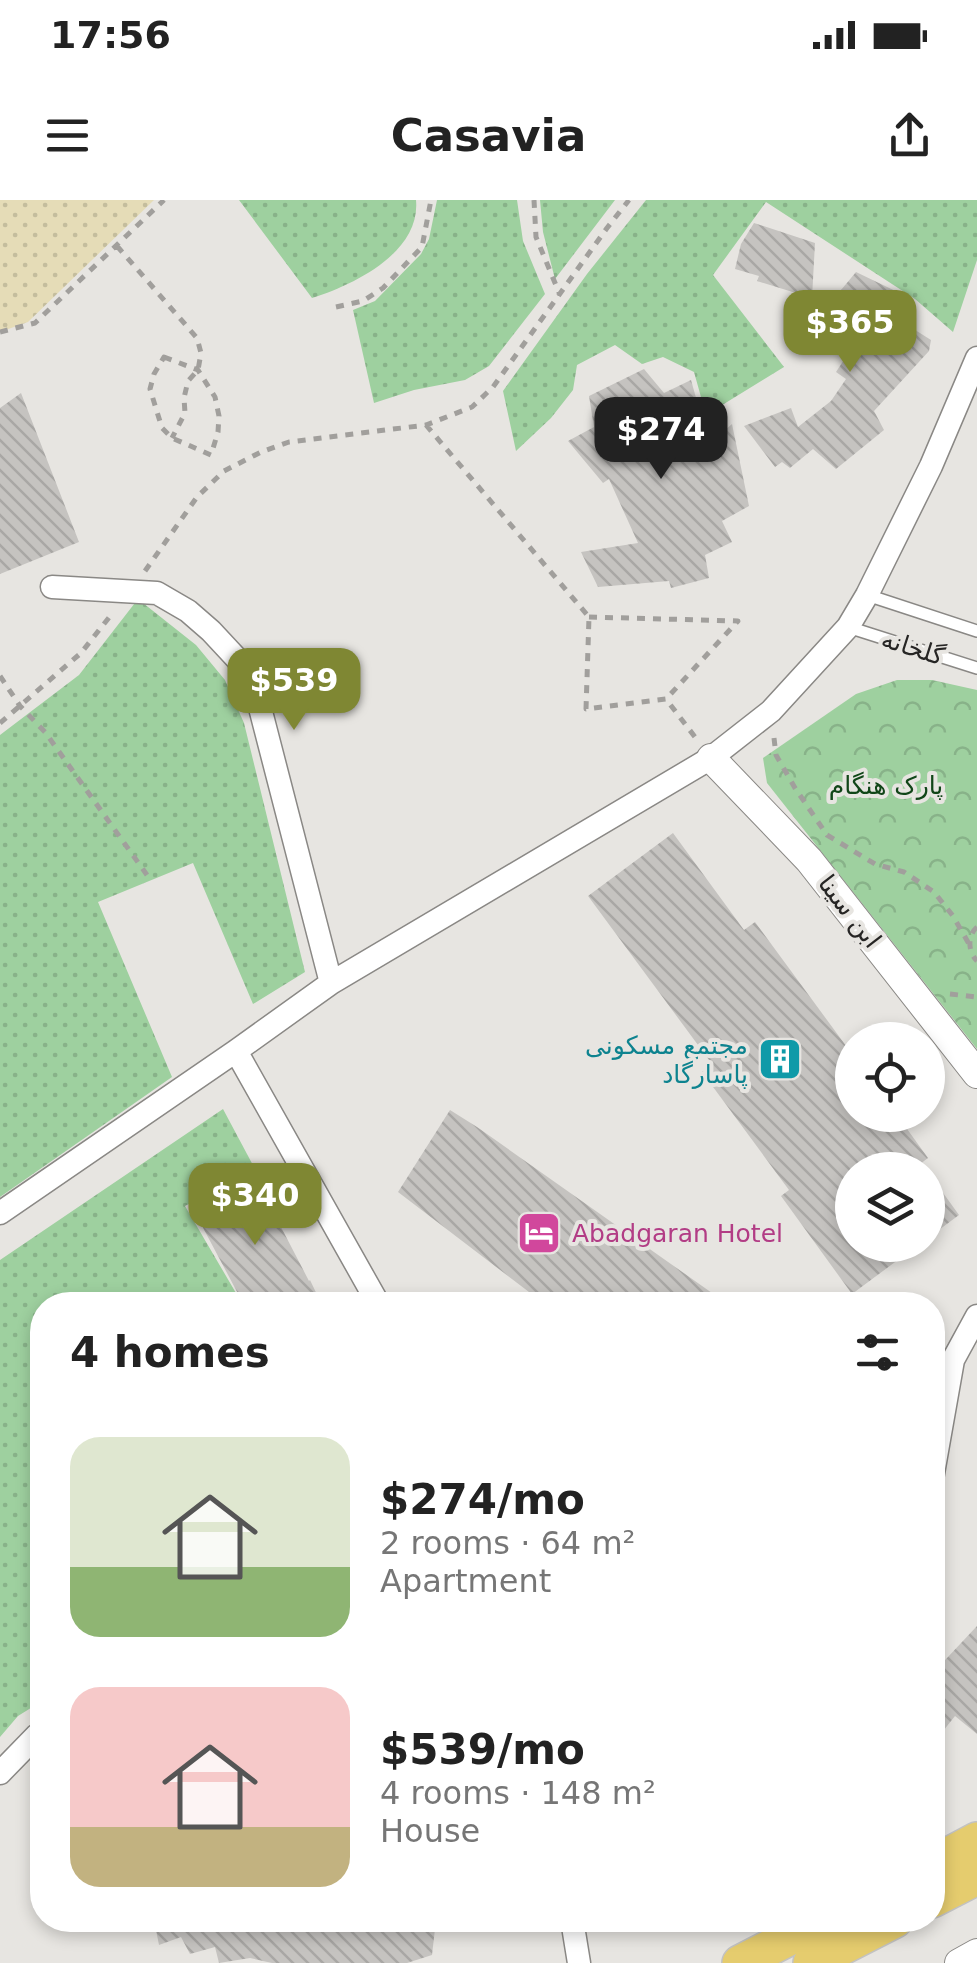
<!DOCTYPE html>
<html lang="en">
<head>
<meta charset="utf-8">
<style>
	:root { --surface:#fff; --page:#f2f2f2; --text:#222; --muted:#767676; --accent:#7f8733 }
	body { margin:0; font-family:"DejaVu Sans","Noto Naskh Arabic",sans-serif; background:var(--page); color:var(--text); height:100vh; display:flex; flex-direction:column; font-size:38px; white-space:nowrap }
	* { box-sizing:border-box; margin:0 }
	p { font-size:32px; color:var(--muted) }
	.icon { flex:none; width:55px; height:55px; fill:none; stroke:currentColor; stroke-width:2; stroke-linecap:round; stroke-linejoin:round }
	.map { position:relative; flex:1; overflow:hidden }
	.drawer { position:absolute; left:30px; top:1092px; width:915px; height:640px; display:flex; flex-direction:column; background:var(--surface); border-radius:40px; box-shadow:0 5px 15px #0003 }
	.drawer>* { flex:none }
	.tools { position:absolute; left:835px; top:822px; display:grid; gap:20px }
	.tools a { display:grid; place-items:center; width:110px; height:110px; border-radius:50%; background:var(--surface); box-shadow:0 5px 15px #0003; font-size:50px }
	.price { position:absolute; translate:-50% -85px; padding:0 22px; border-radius:20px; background:var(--accent); color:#fff; font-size:32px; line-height:65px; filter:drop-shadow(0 2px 5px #0008) }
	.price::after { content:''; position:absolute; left:50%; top:60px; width:30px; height:22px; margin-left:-15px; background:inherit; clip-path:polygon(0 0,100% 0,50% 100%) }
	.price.active { background:#222; color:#fff }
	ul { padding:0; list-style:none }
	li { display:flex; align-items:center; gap:30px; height:250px; padding:0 40px }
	li span { display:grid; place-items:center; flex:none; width:280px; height:200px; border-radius:30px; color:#555 }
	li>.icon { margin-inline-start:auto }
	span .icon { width:120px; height:120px; fill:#fffc; stroke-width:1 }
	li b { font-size:42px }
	h2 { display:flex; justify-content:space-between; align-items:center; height:120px; padding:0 40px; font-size:42px }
	.status { display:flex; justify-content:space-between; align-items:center; height:70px; padding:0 50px; background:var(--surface); direction:ltr }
	.status svg { height:28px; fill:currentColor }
	header { display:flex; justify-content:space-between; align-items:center; height:130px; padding:0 40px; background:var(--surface); font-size:45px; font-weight:600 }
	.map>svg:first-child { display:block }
</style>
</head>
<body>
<div class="status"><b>17:56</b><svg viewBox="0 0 49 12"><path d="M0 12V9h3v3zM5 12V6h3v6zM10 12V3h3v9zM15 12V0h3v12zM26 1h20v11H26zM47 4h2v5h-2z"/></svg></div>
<header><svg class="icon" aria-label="menu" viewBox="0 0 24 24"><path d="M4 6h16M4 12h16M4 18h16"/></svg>Casavia<svg class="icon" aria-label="share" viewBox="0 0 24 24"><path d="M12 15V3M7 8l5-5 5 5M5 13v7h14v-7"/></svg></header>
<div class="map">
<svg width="977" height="1763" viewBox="0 0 977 1763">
	<defs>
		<pattern id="grass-dots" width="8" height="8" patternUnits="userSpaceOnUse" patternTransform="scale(2.5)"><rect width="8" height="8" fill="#9ed09f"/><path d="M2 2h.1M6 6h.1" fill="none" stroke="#88b289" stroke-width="1.8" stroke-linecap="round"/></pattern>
		<pattern id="sand-dots" width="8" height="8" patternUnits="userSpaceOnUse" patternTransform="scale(2.5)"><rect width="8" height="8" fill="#e5dcb7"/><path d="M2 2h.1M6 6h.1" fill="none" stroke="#c4bd9d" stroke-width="1.8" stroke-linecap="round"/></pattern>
		<pattern id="park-crowns" width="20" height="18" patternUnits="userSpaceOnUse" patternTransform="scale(2.5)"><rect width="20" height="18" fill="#9ed09f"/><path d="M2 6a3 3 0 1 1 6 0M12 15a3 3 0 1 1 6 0" fill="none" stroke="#88b289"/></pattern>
		<pattern id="building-back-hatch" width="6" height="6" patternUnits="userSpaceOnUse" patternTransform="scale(2.5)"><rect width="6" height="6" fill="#c5c3c0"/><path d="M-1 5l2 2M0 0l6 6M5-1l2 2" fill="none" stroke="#a9a7a5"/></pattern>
	</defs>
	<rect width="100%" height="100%" fill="#e7e5e1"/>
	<path fill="url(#grass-dots)" d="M239,0H416C421,52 354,85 312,98Z
		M437,0H517L523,41L545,94L489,166L465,180L414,190L374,203L353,110L375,101L421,54L429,39Z
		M540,0H615L555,79L543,32Z
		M646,0H977V60L953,132L915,99L766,2L713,75L784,167L706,215L694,172L663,157L642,164L615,145L577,165L573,190L551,218L516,251L503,191L587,74Z
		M138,399L196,445L225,480L244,523L305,772L253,804L193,663L98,702L172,877L0,997V535L79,475Z
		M223,909L255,969L185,1006L243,1105H42V1501L18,1516L0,1537V1060Z"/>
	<path fill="url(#sand-dots)" d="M0,0H154L28,122L0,132Z"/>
	<path fill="url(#park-crowns)" d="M897,480H932L977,490V849L767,583L763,558L856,494Z"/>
	<path fill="url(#building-back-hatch)" d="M754,23L815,43L812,98L757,81L759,76L735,69L741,44Z
		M856,72L912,99V128L931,140L929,151L874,211L884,230L836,269L813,249L790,268L782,262L775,267L744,226L791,208L798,227L831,201L846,179L836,172L851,149L801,138Z
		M644,169L664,193L691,180L709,244L732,224L749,306L722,321L732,342L705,355L709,378L671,388L669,381L598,387L581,352L638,343L609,279L603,283L568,241L594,227L589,196Z
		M21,193L79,342L0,374V208Z
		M673,633L744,730L755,722L852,854V915H897L928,958L912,970H852V1045H918L852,1094L781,996L789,990L702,872L712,864L588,696Z
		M450,910L477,927L729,1105H546L398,992Z
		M928,972L959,1015L928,1038Z
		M254,975L309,1081L310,1080L322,1105H244L192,1007Z
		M977,1426V1534L955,1516L932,1545V1474Z
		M154,1720H436L432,1755L407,1763H272L250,1758L219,1763L215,1747L190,1754L181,1737L159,1745Z"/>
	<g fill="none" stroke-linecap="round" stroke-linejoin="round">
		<g stroke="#8a8885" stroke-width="14">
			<path id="service" d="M867,395L977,431
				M848,427L977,468"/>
		</g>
		<g stroke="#8a8885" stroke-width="25">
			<path id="minor" d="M52,387L157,393L188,411L211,431L238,460L258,500L331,783
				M236,851L379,1105
				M0,1013L236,851L331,783L711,558L771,511L848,427L867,395L931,266L977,158
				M932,1182L953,1160L977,1116
				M932,1279L953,1160
				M0,1573L37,1535L42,1533
				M572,1720L579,1763"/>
		</g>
		<g stroke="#8a8885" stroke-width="30">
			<path id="tertiary" d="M711,558L809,660L977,874
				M959,1763L977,1753"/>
		</g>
		<g stroke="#c2c2c2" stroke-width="38">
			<path id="primary" d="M932,1664L977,1640
				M932,1700L977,1677
				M740,1763L824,1720
				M811,1763L895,1720"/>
		</g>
		<path stroke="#a19f9c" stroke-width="5" stroke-dasharray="8 8" stroke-linecap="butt" d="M534,0L536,37L560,95
			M117,46L197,138L201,153L198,170L188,181L184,198L185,213L172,238
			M336,107L363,101L383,88L422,47L431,0
			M0,132L35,123L164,0
			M164,157L198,170L215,197L219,216L218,232L211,255L172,238L162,228L150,189L154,174Z
			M426,225L589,417L586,509L666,499L695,537
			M145,371L197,297L224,271L261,252L289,242L426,225L472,207L493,187L607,28L629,0
			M589,417L738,421L666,499
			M0,476L20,506L45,532L147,675
			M0,523L81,453L111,415
			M774,538L776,555L795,588L827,635L875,664L904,672L934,692L953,716L969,744
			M977,727C967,736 968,752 977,761
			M950,794L977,797"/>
		<use href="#service" stroke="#fff" stroke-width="11"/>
		<use href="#minor" stroke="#fff" stroke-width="22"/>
		<use href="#tertiary" stroke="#fff" stroke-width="28"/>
		<use href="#primary" stroke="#e5cc6e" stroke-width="35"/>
	</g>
	<defs>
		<g id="building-square" transform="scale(2.25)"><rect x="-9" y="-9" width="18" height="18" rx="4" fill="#0f9aa8" stroke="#e7e5e1"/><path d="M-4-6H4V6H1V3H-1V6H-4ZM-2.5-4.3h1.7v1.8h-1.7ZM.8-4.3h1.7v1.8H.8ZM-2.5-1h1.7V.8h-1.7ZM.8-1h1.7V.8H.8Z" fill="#fff"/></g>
		<g id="hotel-square" transform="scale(2.25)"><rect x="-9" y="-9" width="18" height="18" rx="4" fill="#d1479c" stroke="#e7e5e1"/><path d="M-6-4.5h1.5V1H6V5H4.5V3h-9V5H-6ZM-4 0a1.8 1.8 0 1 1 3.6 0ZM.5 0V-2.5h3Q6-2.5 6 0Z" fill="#fff"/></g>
	</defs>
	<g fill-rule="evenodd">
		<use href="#building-square" x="780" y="859"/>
		<use href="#hotel-square" x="539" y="1033"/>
	</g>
	<g text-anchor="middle" stroke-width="8" stroke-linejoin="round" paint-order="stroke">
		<g font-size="25" fill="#262524" stroke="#e7e5e1">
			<text transform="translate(913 447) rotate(18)" y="9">گلخانه</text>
			<text transform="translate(850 711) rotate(52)" y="9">ابن سینا</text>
		</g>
		<g font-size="25" fill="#114618" stroke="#e7e5e1">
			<text x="886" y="594">پارک هنگام</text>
		</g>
		<g font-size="25" fill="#0d838f" stroke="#e7e5e1" text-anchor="end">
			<text x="748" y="854">مجتمع مسکونی<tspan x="748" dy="29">پاسارگاد</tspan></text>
		</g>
		<g font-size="25" fill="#b23c85" stroke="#e7e5e1" text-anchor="start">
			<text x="572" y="1042">Abadgaran Hotel</text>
		</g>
	</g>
</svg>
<div class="tools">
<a><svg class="icon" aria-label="locate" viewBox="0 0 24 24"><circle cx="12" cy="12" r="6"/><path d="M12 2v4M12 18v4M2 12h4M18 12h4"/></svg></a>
<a><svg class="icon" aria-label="layers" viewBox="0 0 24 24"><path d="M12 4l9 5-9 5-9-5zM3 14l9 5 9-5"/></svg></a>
</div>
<b class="price" style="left:850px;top:175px">$365</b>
<b class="price active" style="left:661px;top:282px">$274</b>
<b class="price" style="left:294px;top:533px">$539</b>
<b class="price" style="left:255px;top:1048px">$340</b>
<section class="drawer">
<h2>4 homes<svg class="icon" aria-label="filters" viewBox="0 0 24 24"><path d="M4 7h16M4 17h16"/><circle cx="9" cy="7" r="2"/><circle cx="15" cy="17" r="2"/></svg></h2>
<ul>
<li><span style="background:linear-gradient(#dfe7d0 65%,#8fb573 0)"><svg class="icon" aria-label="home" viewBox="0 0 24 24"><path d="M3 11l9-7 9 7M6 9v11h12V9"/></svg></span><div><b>$274/mo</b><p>2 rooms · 64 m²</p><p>Apartment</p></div></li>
<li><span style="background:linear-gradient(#f6c9c9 70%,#c2b280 0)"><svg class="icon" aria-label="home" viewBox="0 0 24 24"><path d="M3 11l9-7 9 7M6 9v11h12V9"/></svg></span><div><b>$539/mo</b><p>4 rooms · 148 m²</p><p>House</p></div></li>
</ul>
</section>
</div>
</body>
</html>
